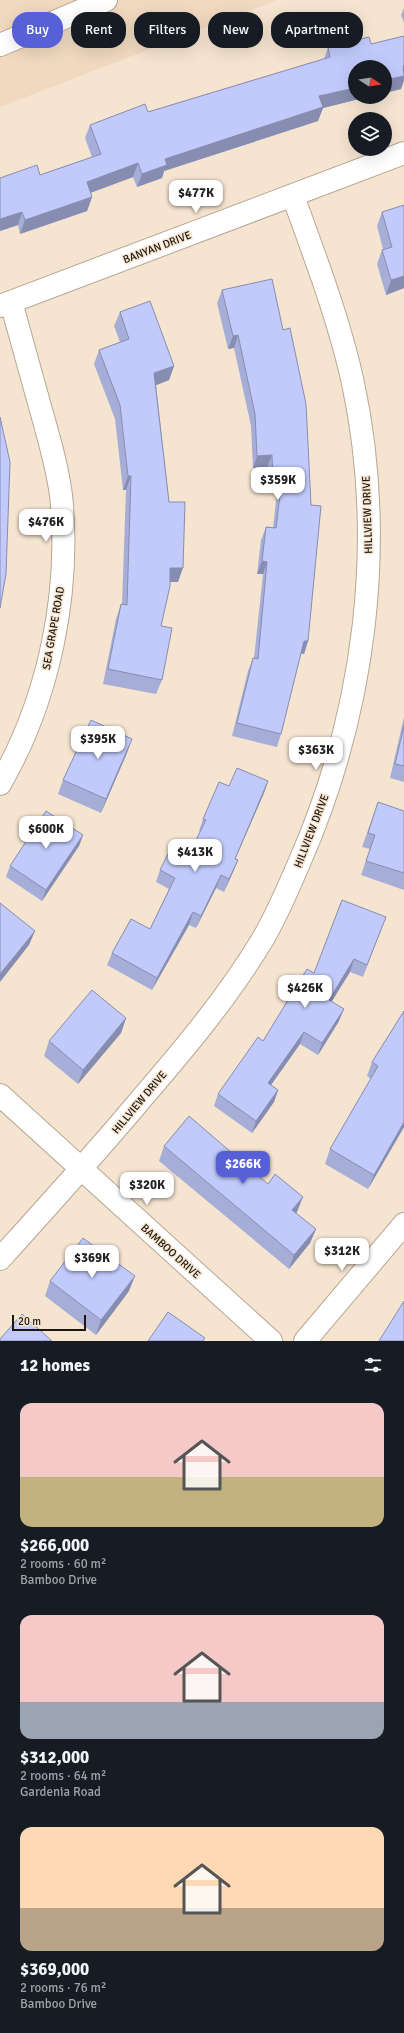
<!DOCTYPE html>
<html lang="en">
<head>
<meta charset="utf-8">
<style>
	:root { --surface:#171b24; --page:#20242c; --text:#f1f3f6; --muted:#9ea1a6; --accent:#5860d8 }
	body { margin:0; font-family:Signika,sans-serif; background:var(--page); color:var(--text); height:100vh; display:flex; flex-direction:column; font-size:15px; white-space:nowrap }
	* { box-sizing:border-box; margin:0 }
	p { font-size:13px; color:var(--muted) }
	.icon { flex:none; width:22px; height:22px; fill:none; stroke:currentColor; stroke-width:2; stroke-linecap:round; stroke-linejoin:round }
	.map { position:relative; height:1341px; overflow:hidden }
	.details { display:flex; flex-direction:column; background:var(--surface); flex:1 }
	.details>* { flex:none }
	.hud { position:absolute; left:12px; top:12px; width:380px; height:36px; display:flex; gap:8px }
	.needle { width:26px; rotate:102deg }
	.fabs { position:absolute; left:348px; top:60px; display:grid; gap:8px }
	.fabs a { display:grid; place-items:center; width:44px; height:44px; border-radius:50%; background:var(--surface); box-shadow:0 4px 16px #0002; font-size:20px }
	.scale { position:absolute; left:12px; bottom:10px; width:74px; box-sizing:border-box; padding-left:4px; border:2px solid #1d1710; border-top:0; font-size:11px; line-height:14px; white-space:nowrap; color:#1d1710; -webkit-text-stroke:3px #f5e4d0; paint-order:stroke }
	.price { position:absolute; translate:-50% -34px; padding:0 9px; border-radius:8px; background:#fff; color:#222; font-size:13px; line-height:26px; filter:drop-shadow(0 1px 2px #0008) }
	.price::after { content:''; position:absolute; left:50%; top:24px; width:12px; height:9px; margin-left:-6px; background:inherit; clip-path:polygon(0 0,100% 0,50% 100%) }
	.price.current { background:var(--accent); color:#fff }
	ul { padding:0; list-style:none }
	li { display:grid; align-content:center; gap:8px; height:212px; padding:0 20px }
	li span { display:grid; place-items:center; height:124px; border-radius:12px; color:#555 }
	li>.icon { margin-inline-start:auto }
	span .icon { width:72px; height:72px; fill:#fffc; stroke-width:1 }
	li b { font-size:17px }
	h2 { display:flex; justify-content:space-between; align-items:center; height:48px; padding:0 20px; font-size:17px }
	.pill { padding:0 14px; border-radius:16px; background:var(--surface); box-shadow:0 4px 16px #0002; font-size:14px; line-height:36px }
	.pill.current { background:var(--accent); color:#fff }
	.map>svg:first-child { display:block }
</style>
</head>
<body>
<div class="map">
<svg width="404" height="1341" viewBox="0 0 404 1341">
	<rect width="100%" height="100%" fill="#f5e4d0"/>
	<path fill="#f0d9bf" d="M0,0H277L0,107Z"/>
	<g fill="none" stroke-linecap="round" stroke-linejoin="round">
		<g stroke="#b7a794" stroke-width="24">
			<path id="minor" d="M0,45L106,0
				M0,306L404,153
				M0,784C49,699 71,593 61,495C57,466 49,438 41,410C31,374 21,338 11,302
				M0,1095L271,1341
				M0,1259C48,1206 96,1153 142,1098C185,1048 227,998 261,942C277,916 288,888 300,861C365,712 387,543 353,383C339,319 315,257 293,196
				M305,1341L404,1224"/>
		</g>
		<use href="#minor" stroke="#fff" stroke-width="22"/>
	</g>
	<path fill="#a6aed8" d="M404,8V23L401,15Z
		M404,36V80L401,89L385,93V67L355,97H367L323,108L318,121L164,171L162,178L137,187L133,177L90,193L92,197L87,211L20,234L18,225L0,231L40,175L92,157L85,138L90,125L148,112L324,59L328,47L371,44Z
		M404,205V288L386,295L377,264L382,250L383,249L377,226L382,212Z
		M272,279L308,641L304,654L301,653L281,734L277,747L232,736L248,671L253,658H254L263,574H257L261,540L266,527L273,528L277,492H268L267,468H253L251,426L234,348L228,349L217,303L222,290Z
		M120,312L174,366L169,380L156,385L178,582H170L161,626L162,680L156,694L103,684L116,619L121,604H122L126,490H123L115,419L94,364L99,350L120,342L114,326Z
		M404,717V782L390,778Z
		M127,753L101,813L58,794L63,780Z
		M268,781L264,793L235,859L238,860L233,872L224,892L216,888L196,928L189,925L152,990L107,965L112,953L150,929L169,889L156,882L160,870L189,854L200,832L199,831L203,819L229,786Z
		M378,802L404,811V890L361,875L370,849L362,847Z
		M83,835L79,846L42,901L6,877L10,866Z
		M386,917L363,977L350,972L332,1001L339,1021L318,1055L300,1044L271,1085L278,1090L274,1102L252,1133L214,1106L218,1094L263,1041L314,973Z
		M404,1011V1127L368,1189L325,1164L330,1149L371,1079L367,1076L372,1062Z
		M126,1018L121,1033L78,1084L44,1056L49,1041Z
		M164,1146L297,1212L296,1213L316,1229L310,1243L289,1269L159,1161Z
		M50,1281L129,1291L96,1335L45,1296Z"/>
	<path fill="#878db0" d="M404,66V80L401,89L385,93V80Z
		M355,88V97H367L323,108L318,121L164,171L162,178L137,187L142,174L165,159L319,96Z
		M138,163L133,177L82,196L87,182Z
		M92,197L87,211L20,234L25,220Z
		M22,212L18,225L0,231V219Z
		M404,276V288L386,295L391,280Z
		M238,335L234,348L228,349L233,336Z
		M174,366L169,380L149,388L154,373Z
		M272,455L267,468H253L257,456Z
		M128,476H131L126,490H123Z
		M282,479L277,492H268L273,480Z
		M262,561L267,562L263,574H257Z
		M170,568H183L178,582H165Z
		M304,641H308L304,654L300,653Z
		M132,739L127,753L101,813L106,799Z
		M268,781L264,793L230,871L235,859Z
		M83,835L79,846L42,901L46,890Z
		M238,860L233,872L224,892L229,879Z
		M221,875L216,888L196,928L201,916Z
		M193,912L189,925L152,990L157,978Z
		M35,931L29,945L0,982V974Z
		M354,959L350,972L325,1012L329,1000Z
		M344,1009L339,1021L318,1055L322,1043Z
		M126,1018L121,1033L78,1084L83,1070Z
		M304,1032L300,1044L264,1095L268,1083Z
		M278,1090L274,1102L252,1133L256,1121Z
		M404,1122V1127L368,1189L374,1175Z
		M303,1197L297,1212L287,1224L292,1210Z
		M316,1229L310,1243L289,1269L294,1255Z
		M135,1276L129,1291L96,1335L101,1320Z"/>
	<path fill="#c1cafb" stroke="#878db0" d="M404,36V66H403L404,76L385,80V67H355V88L319,96L323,107L165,159L167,165L142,174L138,163L87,182L92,197L25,220L22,212L0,219V178L37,165L40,175L101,154L90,125L145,104L148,112L330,57L328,47L369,37L371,44Z
		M404,205V276L391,280L382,250L392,247L382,212Z
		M272,279L283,330L290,328L306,404L311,505L321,506L308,641H304L281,734L237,723L253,658L258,659L267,562L262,561L266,527L276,528L282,479L273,480L272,455L257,456L255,414L238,335L233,336L222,290Z
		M150,301L174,366L154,373L169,502H185L183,568H170V586L161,626L172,628L162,680L108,669L121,604L127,605L131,476H128L120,405L99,350L129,339L120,312Z
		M0,417L10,462L6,574L0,608Z
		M91,720L132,739L106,799L63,780Z
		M404,726V766L395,764Z
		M237,768L268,781L235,859L238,860L229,879L221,875L201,916L193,912L157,978L112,953L131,919L150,929L175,878L160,870L172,846L189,854L206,820L203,819L219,782L229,786Z
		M378,802L404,811V873L366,861L375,835L368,833Z
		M46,811L83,835L46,890L10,866Z
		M342,900L386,917L367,965L354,959L329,1000L344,1009L322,1043L304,1032L268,1083L278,1090L256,1121L218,1094L258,1037L263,1041L307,969L314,973Z
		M0,903L35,931L0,974Z
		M92,990L126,1018L83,1070L49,1041Z
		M404,1011V1122L374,1175L330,1149L378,1066L372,1062Z
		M189,1116L268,1184L275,1174L303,1197L292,1210L316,1229L294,1255L164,1146Z
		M83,1238L135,1276L101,1320L50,1281Z
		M404,1301V1341H379Z
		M168,1312L205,1338L203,1341H148Z
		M22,1314L52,1341H0V1339Z"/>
	<g text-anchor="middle" stroke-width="3" stroke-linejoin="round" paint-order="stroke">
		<g font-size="11" fill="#1d1710" stroke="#f5e4d0">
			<text transform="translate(157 247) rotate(-21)" y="4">BANYAN DRIVE</text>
			<text transform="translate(367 515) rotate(-92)" y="4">HILLVIEW DRIVE</text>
			<text transform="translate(53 628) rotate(-80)" y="4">SEA GRAPE ROAD</text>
			<text transform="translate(311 831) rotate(-69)" y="4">HILLVIEW DRIVE</text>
			<text transform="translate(139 1102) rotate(-50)" y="4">HILLVIEW DRIVE</text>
			<text transform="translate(171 1251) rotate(42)" y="4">BAMBOO DRIVE</text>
		</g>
	</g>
</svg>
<div class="fabs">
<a><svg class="needle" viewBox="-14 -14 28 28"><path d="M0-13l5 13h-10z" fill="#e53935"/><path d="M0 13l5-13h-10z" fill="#9ea1a6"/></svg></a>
<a><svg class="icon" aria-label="layers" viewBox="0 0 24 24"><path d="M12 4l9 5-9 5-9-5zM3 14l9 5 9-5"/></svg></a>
</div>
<div class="scale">20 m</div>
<b class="price" style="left:196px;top:214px">$477K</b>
<b class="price" style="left:278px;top:501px">$359K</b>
<b class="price" style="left:46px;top:543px">$476K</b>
<b class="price" style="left:98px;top:760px">$395K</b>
<b class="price" style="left:316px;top:771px">$363K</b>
<b class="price" style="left:46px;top:850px">$600K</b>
<b class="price" style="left:195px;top:873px">$413K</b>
<b class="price" style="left:305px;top:1009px">$426K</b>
<b class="price current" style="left:243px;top:1185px">$266K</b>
<b class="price" style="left:147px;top:1206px">$320K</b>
<b class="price" style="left:342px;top:1272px">$312K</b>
<b class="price" style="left:92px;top:1279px">$369K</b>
<div class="hud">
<a class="pill current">Buy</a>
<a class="pill">Rent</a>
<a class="pill">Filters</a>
<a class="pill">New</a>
<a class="pill">Apartment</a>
</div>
</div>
<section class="details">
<h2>12 homes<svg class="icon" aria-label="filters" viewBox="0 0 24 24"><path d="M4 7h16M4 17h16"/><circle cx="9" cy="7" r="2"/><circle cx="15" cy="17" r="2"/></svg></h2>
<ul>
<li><span style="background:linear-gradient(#f6c9c9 60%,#c2b280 0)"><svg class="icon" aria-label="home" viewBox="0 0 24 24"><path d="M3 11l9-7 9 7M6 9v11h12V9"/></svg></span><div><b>$266,000</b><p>2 rooms · 60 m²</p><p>Bamboo Drive</p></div></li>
<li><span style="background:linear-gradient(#f6c9c9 70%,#9aa5b1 0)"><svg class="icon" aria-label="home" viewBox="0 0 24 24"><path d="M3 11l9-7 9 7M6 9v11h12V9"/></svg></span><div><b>$312,000</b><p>2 rooms · 64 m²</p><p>Gardenia Road</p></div></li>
<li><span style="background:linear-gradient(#ffd9b3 65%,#b9a48a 0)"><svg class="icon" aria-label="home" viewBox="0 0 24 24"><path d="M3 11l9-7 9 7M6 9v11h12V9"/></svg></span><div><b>$369,000</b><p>2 rooms · 76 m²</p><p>Bamboo Drive</p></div></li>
</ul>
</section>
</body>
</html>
